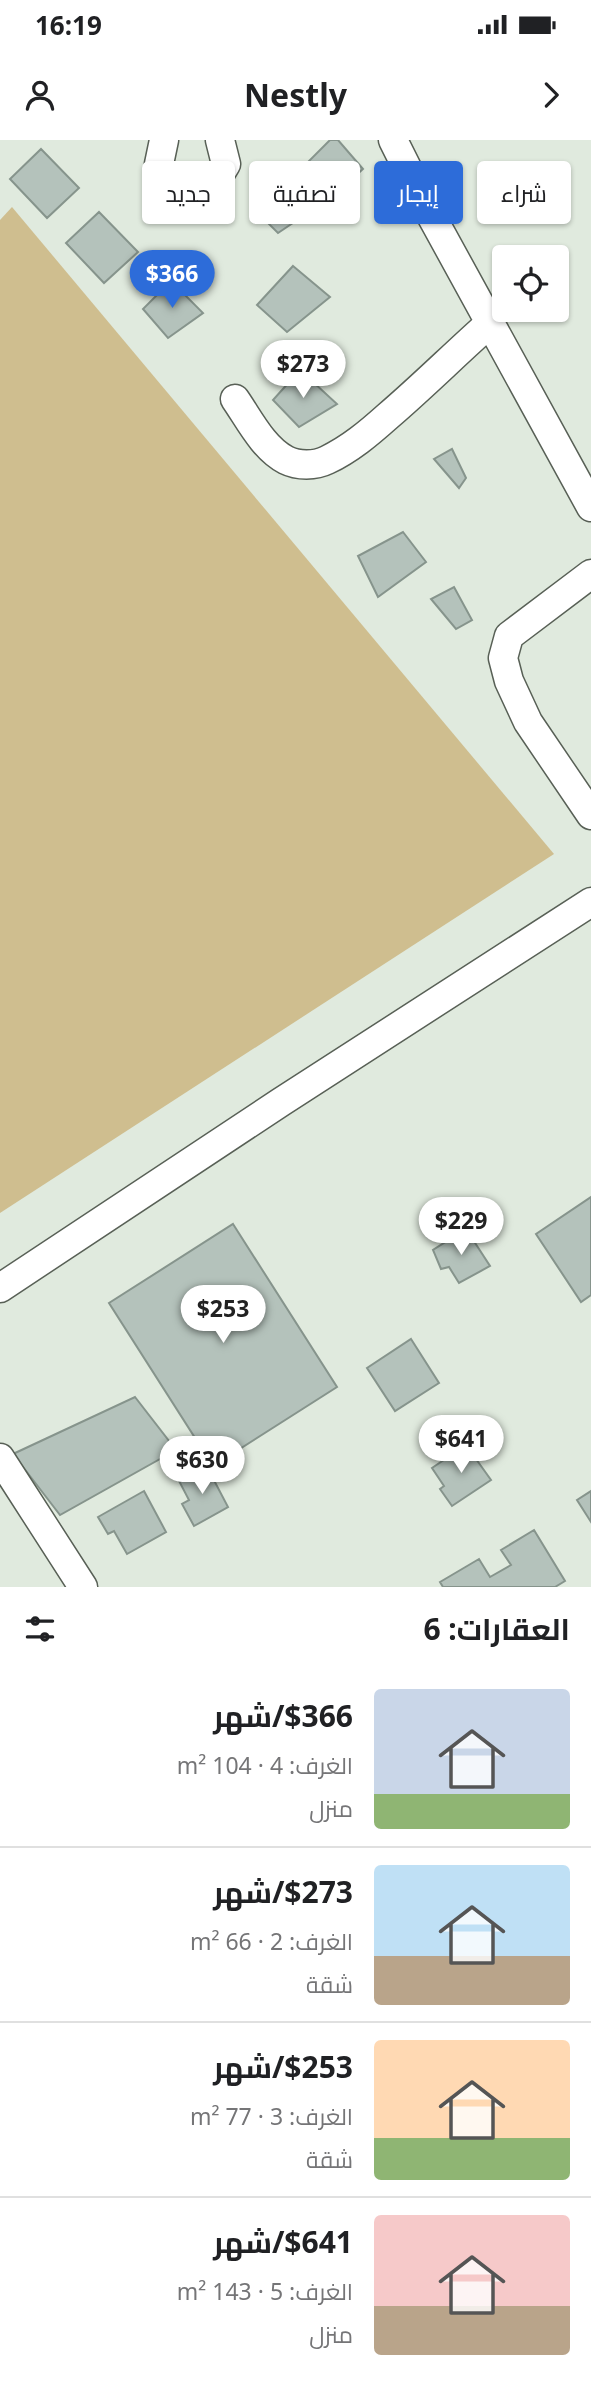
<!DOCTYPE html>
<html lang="ar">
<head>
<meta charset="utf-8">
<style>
	:root { --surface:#fff; --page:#f2f2f2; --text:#202124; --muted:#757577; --line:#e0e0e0; --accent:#2d6cd9 }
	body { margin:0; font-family:"Noto Sans",Cairo,sans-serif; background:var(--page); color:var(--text); direction:rtl; height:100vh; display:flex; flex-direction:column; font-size:26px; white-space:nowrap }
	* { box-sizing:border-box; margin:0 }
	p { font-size:23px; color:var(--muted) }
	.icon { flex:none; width:38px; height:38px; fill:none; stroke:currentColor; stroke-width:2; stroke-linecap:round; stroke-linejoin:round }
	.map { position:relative; height:1447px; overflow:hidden; direction:ltr }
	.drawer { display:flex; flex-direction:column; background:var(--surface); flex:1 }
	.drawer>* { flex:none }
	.guide { position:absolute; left:21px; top:21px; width:550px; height:63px; direction:rtl; display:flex; gap:14px }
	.controls { position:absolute; left:492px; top:105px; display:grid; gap:14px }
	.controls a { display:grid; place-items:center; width:77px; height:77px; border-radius:7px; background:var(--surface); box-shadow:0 2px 5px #0004; font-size:35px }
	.price { position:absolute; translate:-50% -60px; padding:0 16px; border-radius:24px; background:#fff; color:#222; font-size:23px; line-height:46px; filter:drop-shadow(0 2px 4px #0008) }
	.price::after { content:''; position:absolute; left:50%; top:42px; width:21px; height:16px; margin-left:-10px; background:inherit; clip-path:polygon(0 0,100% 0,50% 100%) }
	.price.on { background:var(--accent); color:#fff }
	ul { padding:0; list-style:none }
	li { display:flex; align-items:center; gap:21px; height:175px; padding:0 21px }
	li+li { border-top:2px solid var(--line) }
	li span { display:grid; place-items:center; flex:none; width:196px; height:140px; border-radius:7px; color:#555 }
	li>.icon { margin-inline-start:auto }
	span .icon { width:84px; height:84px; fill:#fffc; stroke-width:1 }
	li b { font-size:30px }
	h2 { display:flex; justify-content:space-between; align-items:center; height:84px; padding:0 21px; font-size:30px }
	.pill { padding:0 24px; border-radius:7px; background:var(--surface); box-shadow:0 2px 5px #0004; font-size:24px; line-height:63px }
	.pill.on { background:var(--accent); color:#fff }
	.status { display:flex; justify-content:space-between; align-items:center; height:49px; padding:0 35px; background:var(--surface); direction:ltr }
	.status svg { height:19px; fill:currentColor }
	header { display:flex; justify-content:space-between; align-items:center; height:91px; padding:0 21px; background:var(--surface); font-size:32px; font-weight:700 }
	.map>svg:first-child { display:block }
</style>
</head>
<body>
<div class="status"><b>16:19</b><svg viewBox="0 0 49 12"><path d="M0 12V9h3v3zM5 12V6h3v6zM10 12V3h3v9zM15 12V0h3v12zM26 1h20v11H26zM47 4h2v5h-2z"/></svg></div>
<header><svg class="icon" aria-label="forward" viewBox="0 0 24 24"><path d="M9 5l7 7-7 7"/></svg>Nestly<svg class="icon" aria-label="person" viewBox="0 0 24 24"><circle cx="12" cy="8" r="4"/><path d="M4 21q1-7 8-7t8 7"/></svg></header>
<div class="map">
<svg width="591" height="1447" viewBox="0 0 591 1447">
	<rect width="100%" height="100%" fill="#e0eade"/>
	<path fill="#cfbe8f" d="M12,67L554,714L0,1073V80Z"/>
	<path fill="#b4c2bb" stroke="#86948c" stroke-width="2" d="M330,0H338L363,29L326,63L301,29Z
		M41,9L79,48L47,78L10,39Z
		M286,39L312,70L278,93L256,71Z
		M99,72L138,112L104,143L66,103Z
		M293,126L330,157L287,192L257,165Z
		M171,141L203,173L168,198L143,169Z
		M300,230L337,264L299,287L273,260Z
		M452,309L466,338L459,348L434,319Z
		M403,392L426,422L378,457L358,416Z
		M454,447L472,480L456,489L431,459Z
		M591,1057V1155L581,1162L536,1094Z
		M233,1084L337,1247L213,1326L109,1163Z
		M466,1089L490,1126L459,1143L449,1127L441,1129L433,1110Z
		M411,1199L439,1243L395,1271L367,1228Z
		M135,1257L176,1310L60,1375L13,1314Z
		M466,1305L491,1340L452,1366L440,1349L444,1346L432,1328Z
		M206,1325L228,1367L194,1386L182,1364L189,1360L178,1339Z
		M144,1351L166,1392L127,1414L114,1391L108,1394L98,1377Z
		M591,1351V1382L577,1360Z
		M534,1390L565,1441L555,1447H443L440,1442L479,1419L490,1437L511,1425L501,1410Z"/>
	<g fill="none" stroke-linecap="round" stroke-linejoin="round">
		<g stroke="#586056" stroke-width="31">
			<path id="minor" d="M164,0L159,24L171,44L193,52L214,44L226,24L220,0
				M393,0L427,68L591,367
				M235,259C249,279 263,308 286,320C298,326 315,326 327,320C350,309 369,293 388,276C423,246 456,213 491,182
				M591,434L509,496L503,518L509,541L528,582L591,675
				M0,1148L281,962L591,762
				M0,1318L83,1447"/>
		</g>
		<use href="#minor" stroke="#fff" stroke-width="28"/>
	</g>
</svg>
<div class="controls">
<a><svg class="icon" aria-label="locate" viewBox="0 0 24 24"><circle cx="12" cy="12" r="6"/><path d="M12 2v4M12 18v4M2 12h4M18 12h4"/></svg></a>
</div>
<b class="price on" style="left:172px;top:170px">$366</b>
<b class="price" style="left:303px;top:260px">$273</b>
<b class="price" style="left:461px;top:1117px">$229</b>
<b class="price" style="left:223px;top:1205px">$253</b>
<b class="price" style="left:461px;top:1335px">$641</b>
<b class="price" style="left:202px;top:1356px">$630</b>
<div class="guide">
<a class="pill">شراء</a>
<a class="pill on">إيجار</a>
<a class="pill">تصفية</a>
<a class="pill">جديد</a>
</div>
</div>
<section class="drawer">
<h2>العقارات: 6<svg class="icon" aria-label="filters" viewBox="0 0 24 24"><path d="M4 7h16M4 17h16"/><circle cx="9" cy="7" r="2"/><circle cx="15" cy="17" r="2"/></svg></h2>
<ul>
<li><span style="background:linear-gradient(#c9d6e8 75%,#8fb573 0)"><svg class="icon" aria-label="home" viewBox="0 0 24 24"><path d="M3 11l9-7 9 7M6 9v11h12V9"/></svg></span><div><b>$366/شهر</b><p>الغرف: 4 · 104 m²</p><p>منزل</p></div></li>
<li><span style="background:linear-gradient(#bfe0f5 65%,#b9a48a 0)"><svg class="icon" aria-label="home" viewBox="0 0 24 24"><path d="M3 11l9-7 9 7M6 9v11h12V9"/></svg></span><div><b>$273/شهر</b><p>الغرف: 2 · 66 m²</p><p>شقة</p></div></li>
<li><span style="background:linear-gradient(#ffd9b3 70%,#8fb573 0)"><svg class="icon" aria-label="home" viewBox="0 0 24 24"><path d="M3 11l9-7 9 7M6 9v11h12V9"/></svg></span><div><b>$253/شهر</b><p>الغرف: 3 · 77 m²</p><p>شقة</p></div></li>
<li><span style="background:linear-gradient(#f6c9c9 65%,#b9a48a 0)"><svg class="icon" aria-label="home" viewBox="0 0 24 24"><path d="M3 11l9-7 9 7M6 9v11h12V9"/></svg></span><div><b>$641/شهر</b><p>الغرف: 5 · 143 m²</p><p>منزل</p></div></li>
</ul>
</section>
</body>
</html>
